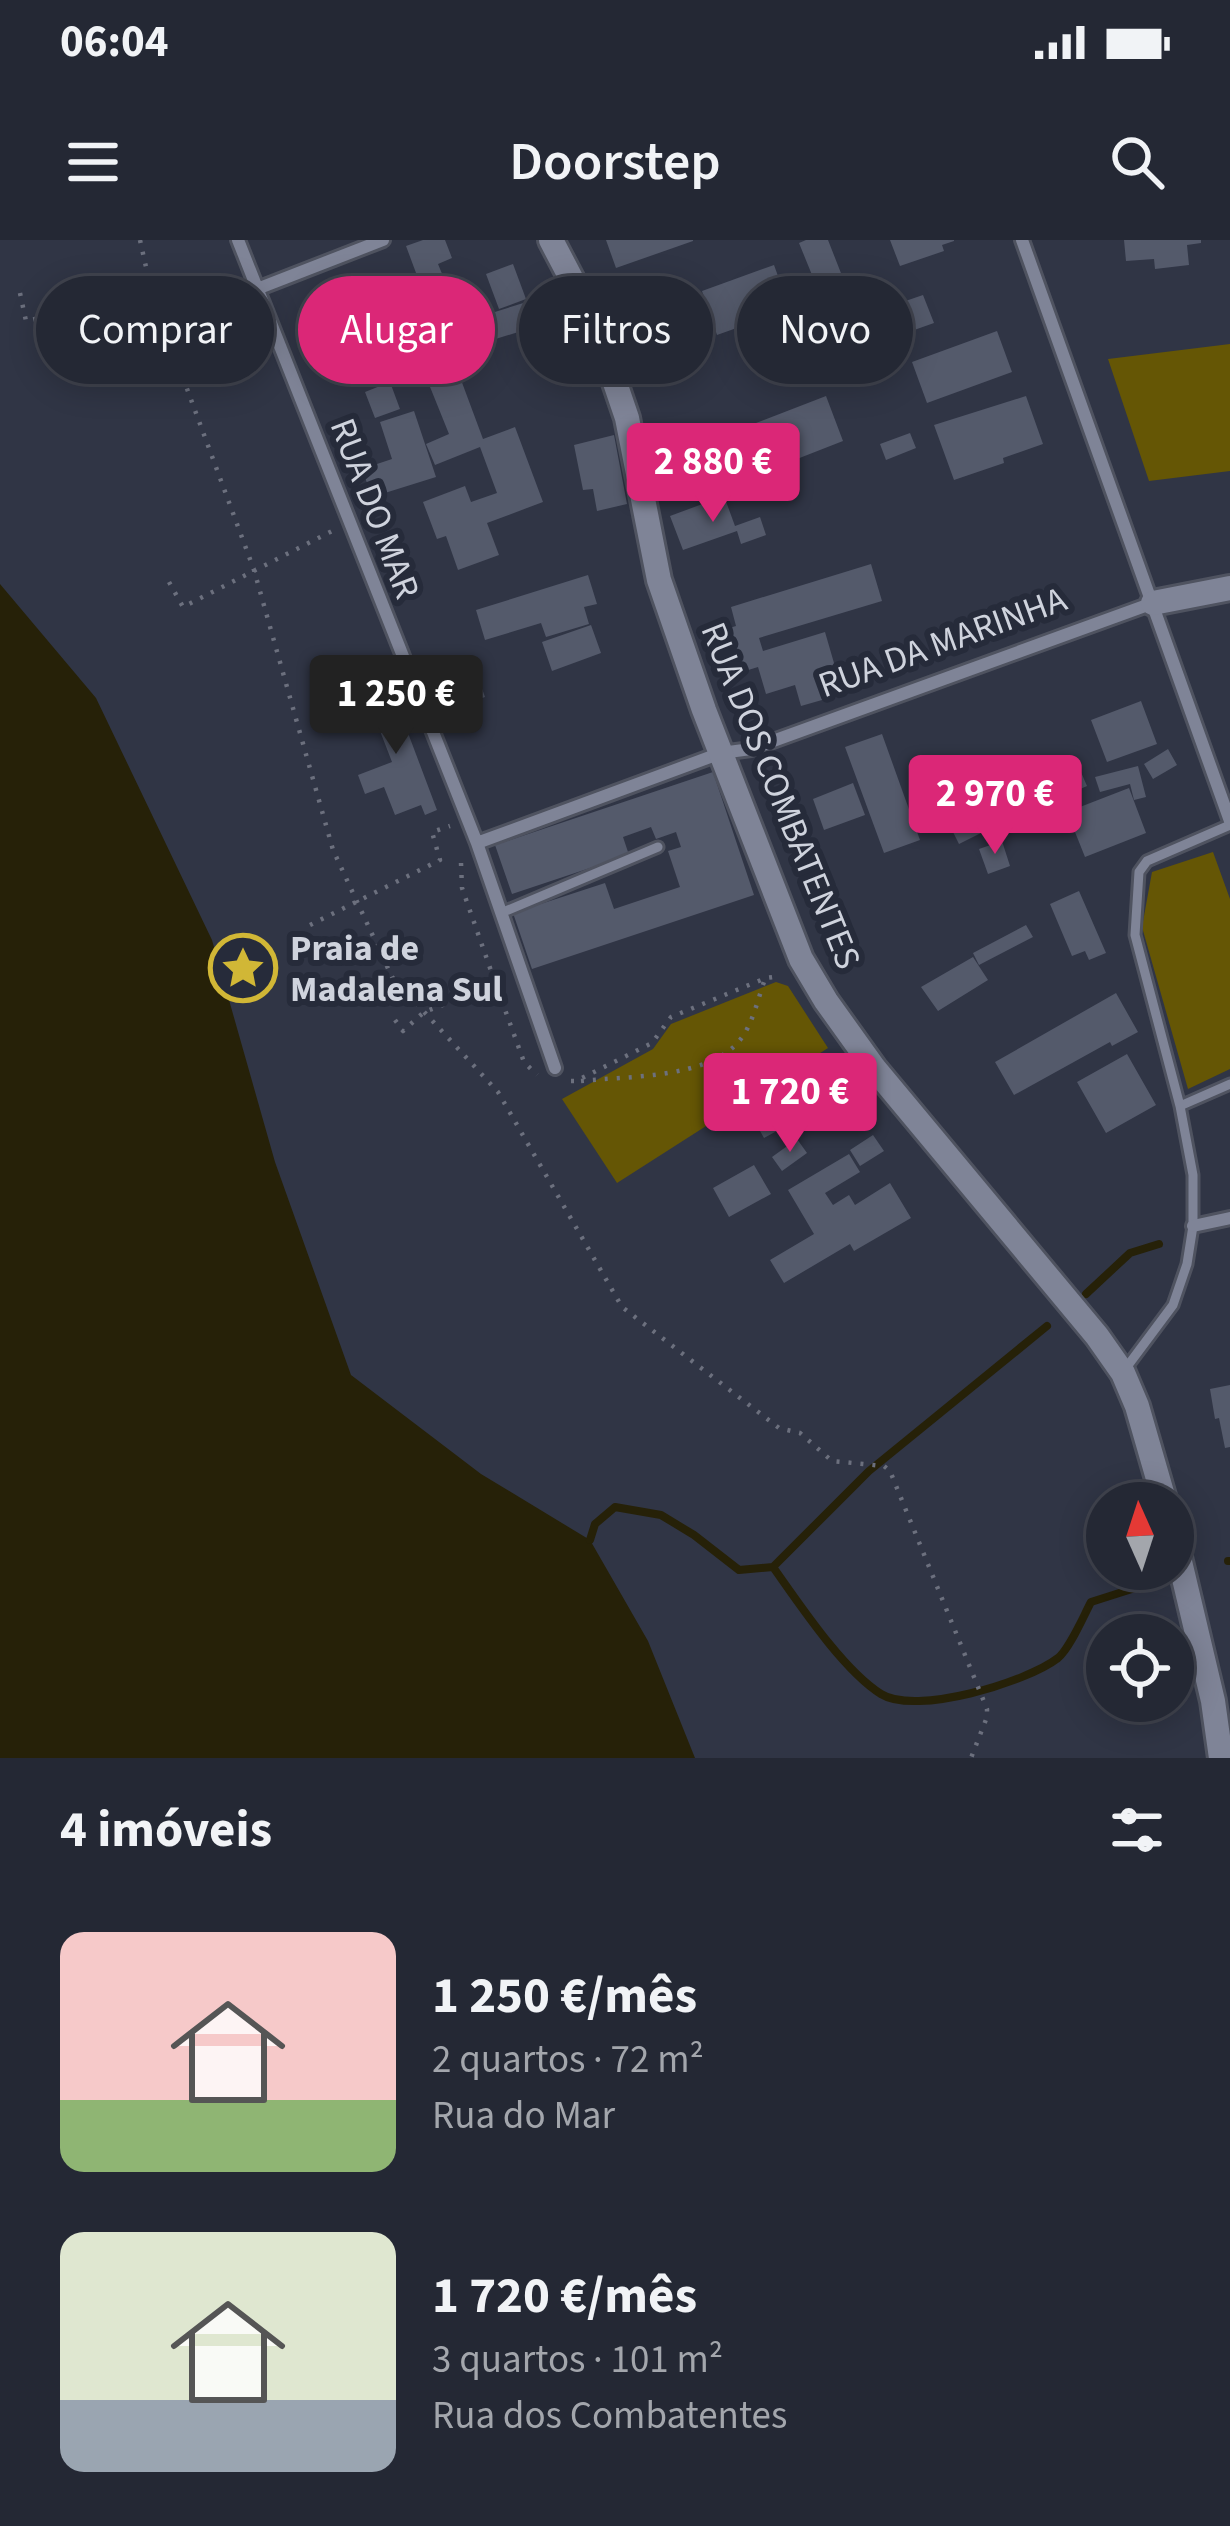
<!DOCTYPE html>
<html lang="pt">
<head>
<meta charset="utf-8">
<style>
	:root { --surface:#242834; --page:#2c303c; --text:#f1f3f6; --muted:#a3a6ac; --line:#41444f; --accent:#db2777 }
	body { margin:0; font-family:"Source Sans 3",sans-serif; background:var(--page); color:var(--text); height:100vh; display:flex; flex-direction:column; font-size:45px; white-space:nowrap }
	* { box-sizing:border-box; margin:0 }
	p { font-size:39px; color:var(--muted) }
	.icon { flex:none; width:66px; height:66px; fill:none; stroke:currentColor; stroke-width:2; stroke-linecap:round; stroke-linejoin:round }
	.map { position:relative; height:1518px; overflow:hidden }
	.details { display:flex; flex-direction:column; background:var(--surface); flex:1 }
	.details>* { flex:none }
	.hud { position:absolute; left:36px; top:36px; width:1158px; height:108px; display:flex; gap:24px }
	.needle { width:78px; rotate:357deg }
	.fabs { position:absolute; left:1086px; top:1242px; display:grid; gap:24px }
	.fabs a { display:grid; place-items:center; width:108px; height:108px; border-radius:50%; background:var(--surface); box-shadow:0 6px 30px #0003,0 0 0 3px var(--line); font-size:60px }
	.price { position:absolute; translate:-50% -102px; padding:0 27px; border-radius:12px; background:var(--accent); color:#fff; font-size:39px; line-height:78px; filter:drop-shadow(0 3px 6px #0008) }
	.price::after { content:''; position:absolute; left:50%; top:72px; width:36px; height:27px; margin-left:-18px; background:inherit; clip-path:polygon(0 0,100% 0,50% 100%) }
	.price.on { background:#222; color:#fff }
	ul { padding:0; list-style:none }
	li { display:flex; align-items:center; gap:36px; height:300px; padding:0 60px }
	li span { display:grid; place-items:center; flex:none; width:336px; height:240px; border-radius:24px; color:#555 }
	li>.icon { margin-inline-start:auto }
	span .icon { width:144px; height:144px; fill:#fffc; stroke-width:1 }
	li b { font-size:51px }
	h2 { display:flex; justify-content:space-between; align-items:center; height:144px; padding:0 60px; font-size:51px }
	.tag { padding:0 42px; border-radius:54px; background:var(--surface); box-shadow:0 6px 30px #0003,0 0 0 3px var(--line); font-size:42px; line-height:108px }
	.tag.on { background:var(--accent); color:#fff }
	.status { display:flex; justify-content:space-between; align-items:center; height:84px; padding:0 60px; background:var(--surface); direction:ltr }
	.status svg { height:33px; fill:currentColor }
	header { display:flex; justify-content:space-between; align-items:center; height:156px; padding:0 60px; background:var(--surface); font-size:54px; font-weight:600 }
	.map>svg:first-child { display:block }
</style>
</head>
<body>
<div class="status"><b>06:04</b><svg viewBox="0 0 49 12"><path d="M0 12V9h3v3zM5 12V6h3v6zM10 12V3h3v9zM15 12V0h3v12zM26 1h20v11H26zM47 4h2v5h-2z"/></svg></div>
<header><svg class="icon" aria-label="menu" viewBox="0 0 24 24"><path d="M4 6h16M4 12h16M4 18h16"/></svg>Doorstep<svg class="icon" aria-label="search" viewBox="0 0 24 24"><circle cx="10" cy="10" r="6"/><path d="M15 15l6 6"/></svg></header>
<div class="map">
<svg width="1230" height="1518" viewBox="0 0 1230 1518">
	<rect width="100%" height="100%" fill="#303545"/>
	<path fill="#655605" d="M1230,104V231L1149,241L1108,119Z
		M1213,612L1230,659V829L1188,849L1142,687L1152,632Z
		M776,742L788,746L828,808L617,943L562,859L653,809L671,784Z"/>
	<path fill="#262108" d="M0,344L96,458L212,700L275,922L351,1135L481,1234L590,1300L648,1401L695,1518H0Z"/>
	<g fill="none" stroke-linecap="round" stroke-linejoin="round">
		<path stroke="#262108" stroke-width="8" d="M1086,1054L1130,1013L1159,1004
			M590,1300L595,1284L615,1267L661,1275L694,1295L739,1330L773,1327L869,1231L1047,1086
			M1228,1321H1230
			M773,1327C800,1365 843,1430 881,1454C916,1476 1027,1442 1058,1418C1070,1408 1083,1377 1091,1362L1135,1348"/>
	</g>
	<path fill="#545a6b" d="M423,0H445L452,18L438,24L445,41L422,49L406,6Z
		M606,0H693V1L616,28Z
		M806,0H828L848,51L823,62L799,3Z
		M890,0H954V1L942,5L944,11L900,26Z
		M1124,0H1201V3L1187,5L1189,25L1155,29L1154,19L1126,21Z
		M513,24L526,59L499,69L486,34Z
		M774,25L790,69L717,95L702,51Z
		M472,43L482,76L533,60L541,85L431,119L427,105L436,102L428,77L454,69L449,51Z
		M923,55L934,83L869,106L864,115L828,99L839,73L881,58L885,68Z
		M997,91L1012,132L927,163L912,122Z
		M454,121L483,199L515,187L543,262L487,283L499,315L458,330L446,296L437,299L423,262L465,246L471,262L497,253L480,207L435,225L426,204L449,194L424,132Z
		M390,142L400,169L375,178L365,152Z
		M826,156L843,201L774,228L756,183Z
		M1026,156L1043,204L1003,218L1004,223L954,240L934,185Z
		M414,171L436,237L372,257L362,229L392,219L380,182Z
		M910,193L916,208L886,220L880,204Z
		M614,195L627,264L597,271L593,249L583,250L574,205Z
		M724,256L735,286L760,277L766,295L741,304L737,291L683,310L670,276Z
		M871,324L882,361L759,398L763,411L825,392L843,454L801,466L795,445L766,454L758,427L729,436L716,392L736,386L731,367Z
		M588,335L597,364L584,367L589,384L546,397L541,383L485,400L476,370Z
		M591,385L601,413L552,431L542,402Z
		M472,420L485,457L434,475L421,439Z
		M380,433L396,476L405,473L409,483L405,485L437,570L425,575L421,565L395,575L384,547L365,554L358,535L392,522L363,447L372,444L369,437Z
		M1141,461L1157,504L1107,522L1091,480Z
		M882,494L920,600L884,613L845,507Z
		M1168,509L1177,525L1153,539L1144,524Z
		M1077,523L1087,546L992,588L982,566Z
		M1138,526L1146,557L1134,560L1130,544L1100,552L1095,537Z
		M713,532L754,655L532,729L513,673L605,643L614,669L680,647L668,611L681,607L676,592L656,599L651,587L623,597L629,615L512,654L495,605Z
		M853,543L865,575L824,590L813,559Z
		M1129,548L1146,593L1085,617L1067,572Z
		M980,566L991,588L959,604L948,582Z
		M1002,601L1010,626L988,634L979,609Z
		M1079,651L1106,713L1089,720L1085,711L1072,716L1050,664Z
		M1026,685L1033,697L979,725L973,713Z
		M973,717L988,740L938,771L921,747Z
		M1116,753L1138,792L1112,806L1110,802L1014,855L995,822Z
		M1127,814L1156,865L1106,893L1077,842Z
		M812,833L828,863L764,898L747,868Z
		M873,895L884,911L860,926L850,910Z
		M797,899L807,913L782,931L772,917Z
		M849,914L860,932L825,953L833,965L849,955L855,965L890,943L911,978L854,1011L850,1004L784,1043L770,1020L814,994L788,950Z
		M754,925L771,954L729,977L713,948Z
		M1230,1145V1207L1225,1208L1219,1178L1215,1179L1210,1149Z"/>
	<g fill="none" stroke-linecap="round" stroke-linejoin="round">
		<g stroke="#4f5360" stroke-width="15">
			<path id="lane" d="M501,673L658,607
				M1180,866L1230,844
				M1123,1132L1173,1065L1187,1024L1193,986V935L1180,866L1135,695L1139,632L1147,621L1230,585"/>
		</g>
		<g stroke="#4f5360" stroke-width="18">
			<path id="street" d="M238,0L477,603L555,828
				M1022,0L1230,581
				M257,49L383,0
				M477,603L721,513L751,509L1153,363
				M1193,986L1230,978"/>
		</g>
		<g stroke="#4f5360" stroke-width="30">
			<path id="secondary" d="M551,0L595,84L627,178L659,340L704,470L801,719L826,761L874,828L1097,1096L1123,1133L1137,1166L1165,1263
				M1153,363L1230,348
				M1173,1292L1213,1461L1221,1518"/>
		</g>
		<path stroke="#6c707e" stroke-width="4.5" stroke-dasharray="3 9" stroke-linecap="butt" d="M140,0L152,54L254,330L333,610L392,737L498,852L622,1067L779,1188L800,1193L832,1221L884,1226L890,1231L987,1469V1477L971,1518
			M20,53L26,81L232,36
			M169,342L183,367L334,290
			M461,623L462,648L496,745L524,822L537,835
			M310,685L440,620L432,592L450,586
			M395,780L403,791L424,772L496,745
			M571,841H576L652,803L671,777L766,738L781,736
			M581,841C627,836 709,839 740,800C753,784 758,758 765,739"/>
		<use href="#lane" stroke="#7f8497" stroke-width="9"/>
		<use href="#street" stroke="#7f8497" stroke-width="12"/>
		<use href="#secondary" stroke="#7f8497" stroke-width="24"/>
	</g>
	<defs>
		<g id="sight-ring" transform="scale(3.45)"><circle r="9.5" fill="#262b3a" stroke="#d1b736" stroke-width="1.5"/><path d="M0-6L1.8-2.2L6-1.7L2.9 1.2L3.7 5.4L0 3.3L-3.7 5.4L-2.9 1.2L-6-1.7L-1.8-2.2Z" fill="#d1b736"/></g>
	</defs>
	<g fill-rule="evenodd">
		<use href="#sight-ring" x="243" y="728"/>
	</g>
	<g text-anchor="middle" stroke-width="12" stroke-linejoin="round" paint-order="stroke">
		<g font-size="36" fill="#cfd3dd" stroke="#262b3a">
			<text transform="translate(376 268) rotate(69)" y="13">RUA DO MAR</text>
			<text transform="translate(942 401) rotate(-20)" y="13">RUA DA MARINHA</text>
			<text transform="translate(782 555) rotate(68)" y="13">RUA DOS COMBATENTES</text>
		</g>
		<g font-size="36" font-weight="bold" fill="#cfd3dd" stroke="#262b3a" text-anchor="start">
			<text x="290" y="720">Praia de<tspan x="290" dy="41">Madalena Sul</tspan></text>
		</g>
	</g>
</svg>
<div class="fabs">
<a><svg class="needle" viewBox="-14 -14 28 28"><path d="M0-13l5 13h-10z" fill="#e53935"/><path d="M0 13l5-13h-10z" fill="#a3a6ac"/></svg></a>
<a><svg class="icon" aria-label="locate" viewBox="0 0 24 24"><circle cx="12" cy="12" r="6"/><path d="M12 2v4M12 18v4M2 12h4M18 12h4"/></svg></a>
</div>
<b class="price" style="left:713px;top:285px">2 880 €</b>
<b class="price on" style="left:396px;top:517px">1 250 €</b>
<b class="price" style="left:995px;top:617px">2 970 €</b>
<b class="price" style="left:790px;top:915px">1 720 €</b>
<div class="hud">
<a class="tag">Comprar</a>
<a class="tag on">Alugar</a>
<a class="tag">Filtros</a>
<a class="tag">Novo</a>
</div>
</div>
<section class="details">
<h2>4 imóveis<svg class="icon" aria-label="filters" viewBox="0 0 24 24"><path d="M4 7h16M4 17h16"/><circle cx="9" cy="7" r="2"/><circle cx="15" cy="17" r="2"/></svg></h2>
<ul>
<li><span style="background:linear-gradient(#f6c9c9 70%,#8fb573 0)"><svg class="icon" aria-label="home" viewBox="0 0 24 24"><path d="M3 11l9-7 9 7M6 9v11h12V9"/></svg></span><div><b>1 250 €/mês</b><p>2 quartos · 72 m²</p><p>Rua do Mar</p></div></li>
<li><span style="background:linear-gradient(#dfe7d0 70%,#9aa5b1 0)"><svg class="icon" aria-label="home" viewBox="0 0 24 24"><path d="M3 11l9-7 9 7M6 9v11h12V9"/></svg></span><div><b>1 720 €/mês</b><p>3 quartos · 101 m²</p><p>Rua dos Combatentes</p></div></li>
</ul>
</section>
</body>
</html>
